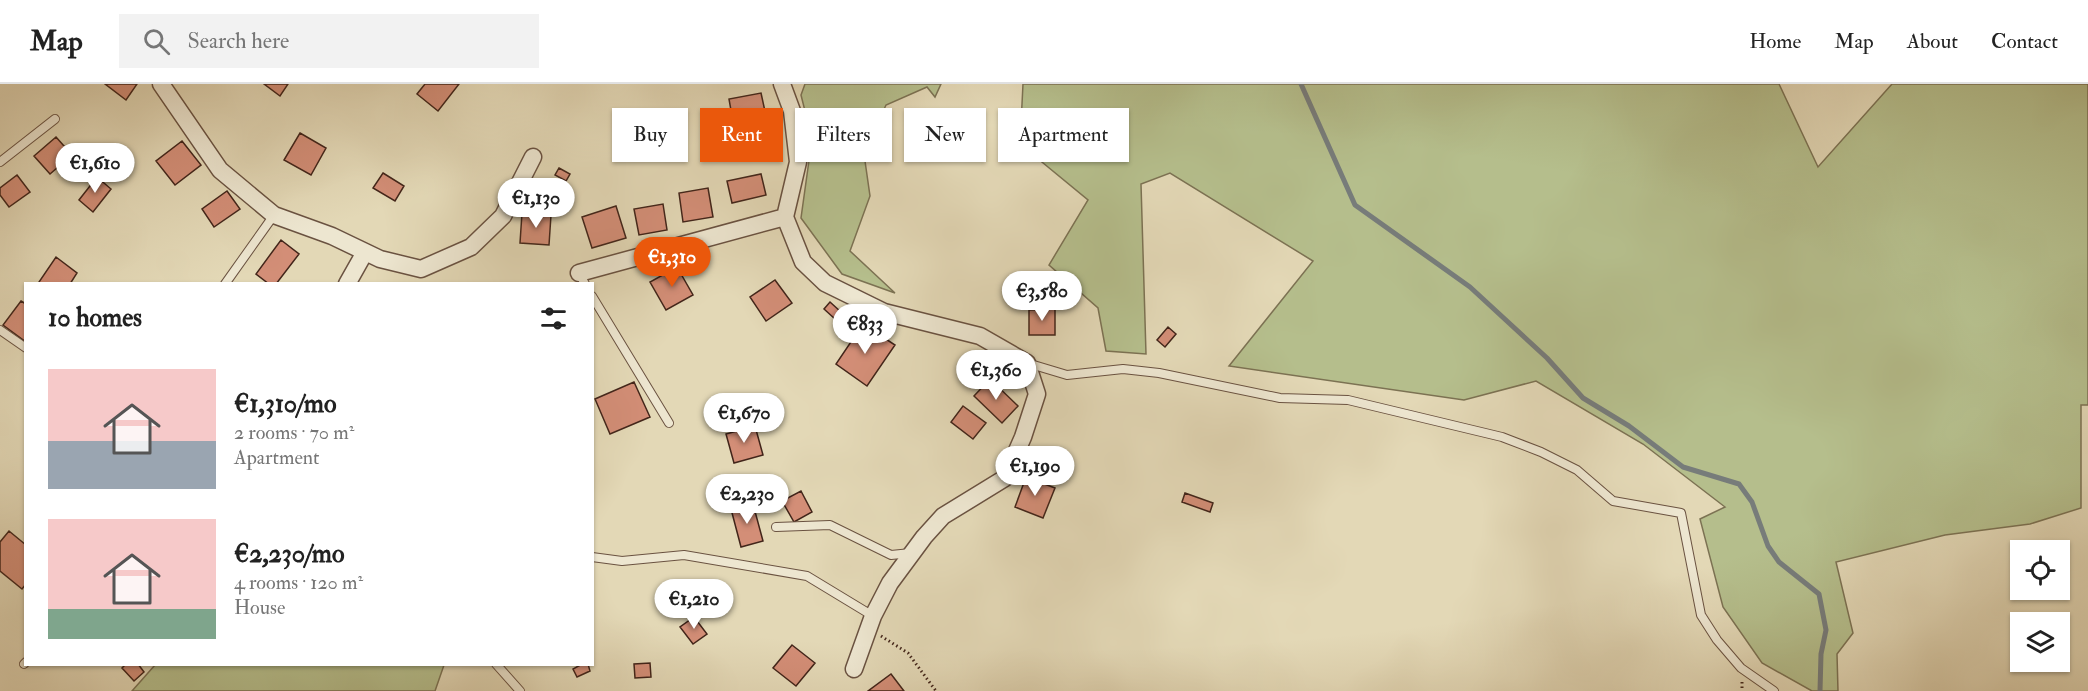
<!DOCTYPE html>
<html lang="en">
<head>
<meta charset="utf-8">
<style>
	:root { --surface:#fff; --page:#f2f2f2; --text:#222; --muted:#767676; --line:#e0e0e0; --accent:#ea580c }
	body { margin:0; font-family:"IM FELL Double Pica",serif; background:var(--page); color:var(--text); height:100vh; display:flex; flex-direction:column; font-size:22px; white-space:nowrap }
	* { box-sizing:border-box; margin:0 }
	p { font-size:20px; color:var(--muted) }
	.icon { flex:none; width:33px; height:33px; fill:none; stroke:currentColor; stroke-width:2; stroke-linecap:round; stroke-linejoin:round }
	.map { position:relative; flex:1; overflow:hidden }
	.details { position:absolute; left:24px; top:198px; width:570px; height:384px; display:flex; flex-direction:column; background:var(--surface); border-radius:0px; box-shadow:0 2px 4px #0004 }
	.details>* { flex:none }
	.top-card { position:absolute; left:612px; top:24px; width:570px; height:54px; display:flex; gap:12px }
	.buttons { position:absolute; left:2010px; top:456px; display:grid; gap:12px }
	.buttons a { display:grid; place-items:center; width:60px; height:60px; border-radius:0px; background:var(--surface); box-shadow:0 2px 4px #0004; font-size:30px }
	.price { position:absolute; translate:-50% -51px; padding:0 14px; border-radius:21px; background:#fff; color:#222; font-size:20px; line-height:39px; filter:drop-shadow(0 2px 3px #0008) }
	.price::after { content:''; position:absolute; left:50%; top:36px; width:18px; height:14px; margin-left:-9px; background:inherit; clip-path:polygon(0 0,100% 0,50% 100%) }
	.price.selected { background:var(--accent); color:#fff }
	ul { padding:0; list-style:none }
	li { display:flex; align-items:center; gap:18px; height:150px; padding:0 24px }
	li span { display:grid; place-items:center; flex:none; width:168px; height:120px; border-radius:0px; color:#555 }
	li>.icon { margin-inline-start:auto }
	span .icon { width:72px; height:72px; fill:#fffc; stroke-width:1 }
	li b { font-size:26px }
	h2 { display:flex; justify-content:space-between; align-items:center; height:72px; padding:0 24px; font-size:26px }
	.pill { padding:0 21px; border-radius:0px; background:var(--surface); box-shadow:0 2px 4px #0004; font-size:21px; line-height:54px }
	.pill.selected { background:var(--accent); color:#fff }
	header { display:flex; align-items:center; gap:36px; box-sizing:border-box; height:84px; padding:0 30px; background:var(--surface); border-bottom:2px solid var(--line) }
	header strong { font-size:28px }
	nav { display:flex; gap:33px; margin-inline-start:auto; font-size:21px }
	.search { width:420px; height:54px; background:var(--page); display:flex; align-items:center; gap:15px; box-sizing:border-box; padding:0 21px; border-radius:0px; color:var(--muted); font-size:22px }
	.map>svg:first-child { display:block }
</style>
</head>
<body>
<header>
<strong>Map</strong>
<div class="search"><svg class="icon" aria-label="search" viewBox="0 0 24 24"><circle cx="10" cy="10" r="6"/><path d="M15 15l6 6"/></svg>Search here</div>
<nav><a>Home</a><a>Map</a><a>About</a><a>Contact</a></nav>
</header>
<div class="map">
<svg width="2088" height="607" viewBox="0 0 2088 607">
	<rect width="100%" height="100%" fill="#e3d8b6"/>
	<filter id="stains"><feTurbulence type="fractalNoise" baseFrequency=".00333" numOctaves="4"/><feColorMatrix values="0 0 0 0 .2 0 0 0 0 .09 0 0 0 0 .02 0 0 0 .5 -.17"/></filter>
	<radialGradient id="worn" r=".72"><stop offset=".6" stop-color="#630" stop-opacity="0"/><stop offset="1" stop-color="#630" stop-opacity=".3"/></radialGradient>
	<path fill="#b5be8c" stroke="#7c7253" stroke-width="1.5" d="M805,0H941L935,13L927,3L886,21L864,70L870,112L850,167L895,209L842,190L801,134L812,55L801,11Z
		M1023,0H1779L1818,83L1892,0H2088V321H2081V424L2030,440L1945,451L1836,478L1853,549L1837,570L1838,607H1812L1762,579L1723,523L1700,435L1725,423L1643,360L1536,297L1464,316L1229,282L1313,177L1170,89L1141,100L1146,270L1106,267L1098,224L1049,181L1088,116L1020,60Z
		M155,581H444L435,607H132Z"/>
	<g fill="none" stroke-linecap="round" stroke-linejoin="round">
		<path stroke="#777c7a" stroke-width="5" d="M1301,0L1355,121L1470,203L1547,274L1583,314L1629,342L1683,383L1739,400L1752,418L1768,462L1779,478L1819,510L1826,546L1821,570L1820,607"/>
	</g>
	<path fill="#d38e77" stroke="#42251a" stroke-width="1.5" d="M105,0H137L126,16Z
		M264,0H288L280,12Z
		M425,0H459L438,27L417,10Z
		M761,9L766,32L733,38L729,15Z
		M300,49L326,64L311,91L284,76Z
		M56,53L72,71L50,90L34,72Z
		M182,57L201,81L175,101L156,77Z
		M559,84L570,90L566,97L555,91Z
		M383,89L404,102L395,117L373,104Z
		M761,90L766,111L732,119L727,97Z
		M17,91L30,108L9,123L0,111V104Z
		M97,93L111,105L93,128L79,116Z
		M708,104L713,133L683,138L679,109Z
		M227,107L240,125L214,143L202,125Z
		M663,120L667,146L639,151L634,125Z
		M616,122L626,154L592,164L582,133Z
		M522,129L551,131L549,161L520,159Z
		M281,156L299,170L276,200H269L256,190Z
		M56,173L77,189L70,200H40L39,198Z
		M677,183L693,211L666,226L650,198Z
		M775,196L792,219L766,237L750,213Z
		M21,217L26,220V258L3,241Z
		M830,218L841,228L835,235L824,225Z
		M1055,225V251H1029V226Z
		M863,240L895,261L867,302L836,280Z
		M1168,243L1176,250L1165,263L1157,256Z
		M990,295L1018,322L1002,339L974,312Z
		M634,298L650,333L610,350L595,315Z
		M963,322L986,339L973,355L951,338Z
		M755,342L763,371L734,379L726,350Z
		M1026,393L1055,404L1043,434L1015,423Z
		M801,407L812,428L794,438L782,417Z
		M1185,409L1213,419L1210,428L1182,418Z
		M753,420L763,457L741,463L731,425Z
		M9,447L26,461V500L22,505L0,487V458Z
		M694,533L707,550L693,560L680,543Z
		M792,561L815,579L796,602L773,584Z
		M650,579L651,593L635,594L634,580Z
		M126,580H138L144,588L134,597L122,584Z
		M582,580H588L590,587L577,593L573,585Z
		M891,590L904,607H868Z"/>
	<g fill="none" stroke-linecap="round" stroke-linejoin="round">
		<g stroke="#6a5241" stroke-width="10">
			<path id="lane" d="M0,78L55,35
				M579,189L585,200
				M225,200L274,131
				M592,212L669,339
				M0,246L26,264
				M1027,279L1067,291L1123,285L1159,289L1280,314L1348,316L1502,353L1541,368L1577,386L1613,417L1681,429L1701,531L1717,556L1741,584L1774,607
				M776,443L830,441L891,471L911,469
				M592,473L622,477L684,471L807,492L873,532
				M24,580L26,578
				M496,580L520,607"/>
		</g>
		<g stroke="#6a5241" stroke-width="19">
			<path id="street" d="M161,0L220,86L274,131L332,152L380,175L421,185L471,163L503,132L533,73
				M782,0L792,27L798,78L785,133L803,178L825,199L884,228L980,252L1027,279L1037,310L1023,353L1005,394L943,432L924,453L890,499L873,532L854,585
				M579,189L785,133
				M347,200L365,168"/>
		</g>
		<path stroke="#42251a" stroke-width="3" stroke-dasharray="1.5 3" stroke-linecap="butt" d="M881,552L908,569L936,607
			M1742,598V607"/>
		<use href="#lane" stroke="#ede6d0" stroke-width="8"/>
		<use href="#street" stroke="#ede6d0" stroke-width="16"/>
	</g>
	<rect width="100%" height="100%" filter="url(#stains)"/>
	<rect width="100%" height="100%" fill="url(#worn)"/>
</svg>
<div class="buttons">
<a><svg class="icon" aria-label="locate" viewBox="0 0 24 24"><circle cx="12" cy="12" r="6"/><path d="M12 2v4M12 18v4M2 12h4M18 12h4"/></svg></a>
<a><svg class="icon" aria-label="layers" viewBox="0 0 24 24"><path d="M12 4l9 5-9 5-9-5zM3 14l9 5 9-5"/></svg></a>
</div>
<b class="price" style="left:95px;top:110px">€1,610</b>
<b class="price" style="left:536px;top:145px">€1,130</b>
<b class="price selected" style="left:672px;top:204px">€1,310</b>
<b class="price" style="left:1042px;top:238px">€3,580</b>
<b class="price" style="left:865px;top:271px">€833</b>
<b class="price" style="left:996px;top:317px">€1,360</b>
<b class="price" style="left:744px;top:360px">€1,670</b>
<b class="price" style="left:1035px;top:413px">€1,190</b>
<b class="price" style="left:747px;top:441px">€2,230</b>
<b class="price" style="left:694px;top:546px">€1,210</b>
<div class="top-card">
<a class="pill">Buy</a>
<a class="pill selected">Rent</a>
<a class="pill">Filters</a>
<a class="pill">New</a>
<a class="pill">Apartment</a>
</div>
<section class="details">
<h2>10 homes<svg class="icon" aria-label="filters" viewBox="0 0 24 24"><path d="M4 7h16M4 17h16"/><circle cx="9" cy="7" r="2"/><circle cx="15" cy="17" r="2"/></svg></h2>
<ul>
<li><span style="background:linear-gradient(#f6c9c9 60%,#9aa5b1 0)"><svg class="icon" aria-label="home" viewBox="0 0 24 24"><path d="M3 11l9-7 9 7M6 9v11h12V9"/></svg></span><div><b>€1,310/mo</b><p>2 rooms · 70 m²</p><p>Apartment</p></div></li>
<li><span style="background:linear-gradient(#f6c9c9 75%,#7fa58c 0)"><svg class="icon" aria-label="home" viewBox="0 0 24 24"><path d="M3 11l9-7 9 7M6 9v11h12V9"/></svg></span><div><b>€2,230/mo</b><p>4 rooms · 120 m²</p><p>House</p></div></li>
</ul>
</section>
</div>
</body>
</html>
